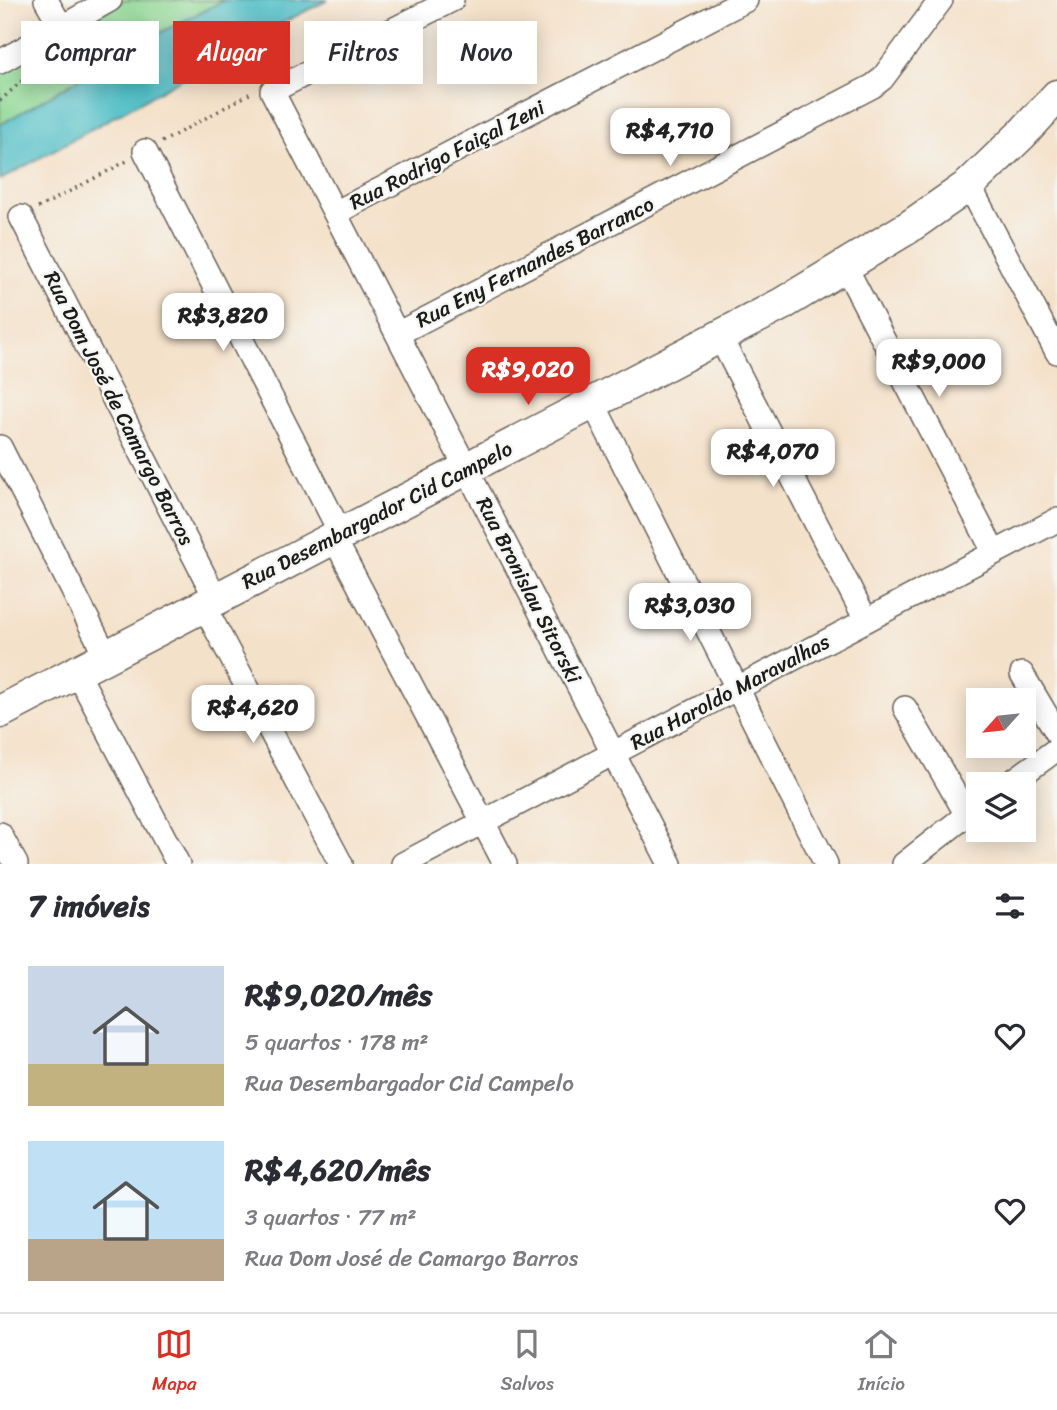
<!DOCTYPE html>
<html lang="pt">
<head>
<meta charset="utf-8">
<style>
	:root { --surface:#fff; --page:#f7f7f7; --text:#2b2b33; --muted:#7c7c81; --line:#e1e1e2; --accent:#d93025 }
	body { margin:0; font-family:Sriracha,sans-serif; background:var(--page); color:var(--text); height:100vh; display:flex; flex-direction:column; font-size:26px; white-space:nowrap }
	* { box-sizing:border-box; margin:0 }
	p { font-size:23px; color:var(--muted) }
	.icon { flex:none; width:38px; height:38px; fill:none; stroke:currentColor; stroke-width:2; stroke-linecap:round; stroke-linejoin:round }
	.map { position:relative; height:864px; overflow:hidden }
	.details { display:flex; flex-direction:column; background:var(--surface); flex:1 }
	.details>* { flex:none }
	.banner { position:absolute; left:21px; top:21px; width:700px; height:63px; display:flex; gap:14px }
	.needle { width:46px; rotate:243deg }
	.fabs { position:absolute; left:966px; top:688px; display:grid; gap:14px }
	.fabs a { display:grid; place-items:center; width:70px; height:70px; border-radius:0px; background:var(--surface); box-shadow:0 4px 18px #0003; font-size:35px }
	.price { position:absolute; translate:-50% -60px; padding:0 16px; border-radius:14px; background:#fff; color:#222; font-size:23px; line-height:46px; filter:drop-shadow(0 2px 4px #0008) }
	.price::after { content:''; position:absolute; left:50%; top:42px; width:21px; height:16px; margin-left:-10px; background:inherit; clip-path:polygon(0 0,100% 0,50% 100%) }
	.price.active { background:var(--accent); color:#fff }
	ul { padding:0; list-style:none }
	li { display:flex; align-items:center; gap:21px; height:175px; padding:0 28px }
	li span { display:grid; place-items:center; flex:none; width:196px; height:140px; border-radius:0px; color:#555 }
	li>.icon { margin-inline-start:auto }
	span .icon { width:84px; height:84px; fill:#fffc; stroke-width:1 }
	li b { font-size:30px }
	h2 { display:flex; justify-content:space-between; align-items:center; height:84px; padding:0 28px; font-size:30px }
	.pill { padding:0 24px; border-radius:0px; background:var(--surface); box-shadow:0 4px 18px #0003; font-size:24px; line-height:63px }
	.pill.active { background:var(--accent); color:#fff }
	.tabs { display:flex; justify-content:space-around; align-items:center; height:98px; border-top:2px solid var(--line); background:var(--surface); font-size:19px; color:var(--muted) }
	.tabs a { display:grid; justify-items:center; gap:4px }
	.tabs .active { color:var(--accent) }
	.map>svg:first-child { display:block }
</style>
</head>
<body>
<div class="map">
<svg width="1057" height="864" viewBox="0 0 1057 864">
	<rect width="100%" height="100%" fill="#f6f6f2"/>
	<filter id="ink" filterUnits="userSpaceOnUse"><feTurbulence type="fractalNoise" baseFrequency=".0143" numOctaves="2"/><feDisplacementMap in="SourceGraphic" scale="14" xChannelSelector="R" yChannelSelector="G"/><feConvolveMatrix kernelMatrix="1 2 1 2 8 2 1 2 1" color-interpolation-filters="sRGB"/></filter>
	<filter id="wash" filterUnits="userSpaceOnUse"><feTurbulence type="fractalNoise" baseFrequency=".00686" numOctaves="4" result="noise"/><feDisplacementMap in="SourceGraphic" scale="28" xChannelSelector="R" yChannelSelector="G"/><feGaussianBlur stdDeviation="1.57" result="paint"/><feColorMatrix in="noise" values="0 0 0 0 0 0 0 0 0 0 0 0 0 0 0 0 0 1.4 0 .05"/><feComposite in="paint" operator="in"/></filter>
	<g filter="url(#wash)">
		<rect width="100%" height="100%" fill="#f4e1c9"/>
		<path fill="#8cd692" stroke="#547957" stroke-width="2" d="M124,0H225L144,41L0,125V70Z"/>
		<path fill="#50bec6" stroke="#366d71" stroke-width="2" d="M225,0H328L282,23L0,180V125L144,41Z"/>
	</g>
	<g filter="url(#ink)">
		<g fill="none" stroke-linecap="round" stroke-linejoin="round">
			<g stroke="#686159" stroke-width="26">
				<path id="street" d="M46,0L62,28
					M452,0L272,91L670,864
					M0,62L110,0
					M145,151L341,534
					M969,185L1057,352
					M335,213L746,0
					M21,217L216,599
					M845,266L994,552
					M397,334L873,86L882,79L941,0
					M720,337L866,620
					M593,403L826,864
					M0,447L106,656
					M334,538L505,864
					M204,606L341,864
					M77,672L178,864
					M1022,674L1057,733
					M905,708L967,815
					M1009,784L1057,749
					M0,834L16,864
					M403,864L1057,520
					M904,864L978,806"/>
			</g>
			<g stroke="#686159" stroke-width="35">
				<path id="secondary" d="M0,712L782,304L909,227L969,185L1022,134L1057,96"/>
			</g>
			<path stroke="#686159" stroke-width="3.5" stroke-dasharray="2 5" stroke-linecap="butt" d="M0,101L39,65
				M162,142L253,92
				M38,208L127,161"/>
			<use href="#street" stroke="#fff" stroke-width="23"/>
			<use href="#secondary" stroke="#fff" stroke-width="32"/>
		</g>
	</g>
	<g text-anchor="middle" stroke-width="5" stroke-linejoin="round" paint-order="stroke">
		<g font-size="21" fill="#1c1c1c" stroke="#f6f6f2">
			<text transform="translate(447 155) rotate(-27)" y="7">Rua Rodrigo Faiçal Zeni</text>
			<text transform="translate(535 262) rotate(-27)" y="7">Rua Eny Fernandes Barranco</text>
			<text transform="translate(119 408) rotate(63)" y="7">Rua Dom José de Camargo Barros</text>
			<text transform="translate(377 515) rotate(-27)" y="7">Rua Desembargador Cid Campelo</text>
			<text transform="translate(529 590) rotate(63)" y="7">Rua Bronislau Sitorski</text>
			<text transform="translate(730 692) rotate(-28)" y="7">Rua Haroldo Maravalhas</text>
		</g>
	</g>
</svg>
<div class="fabs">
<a><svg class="needle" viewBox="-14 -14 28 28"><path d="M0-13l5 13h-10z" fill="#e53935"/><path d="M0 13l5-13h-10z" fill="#7c7c81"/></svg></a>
<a><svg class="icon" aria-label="layers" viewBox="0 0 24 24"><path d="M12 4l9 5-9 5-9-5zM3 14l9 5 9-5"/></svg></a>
</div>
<b class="price" style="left:670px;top:168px">R$4,710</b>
<b class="price" style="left:223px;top:353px">R$3,820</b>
<b class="price" style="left:939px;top:399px">R$9,000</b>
<b class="price active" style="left:528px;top:407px">R$9,020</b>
<b class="price" style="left:773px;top:489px">R$4,070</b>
<b class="price" style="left:690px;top:643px">R$3,030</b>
<b class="price" style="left:253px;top:745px">R$4,620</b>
<div class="banner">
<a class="pill">Comprar</a>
<a class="pill active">Alugar</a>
<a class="pill">Filtros</a>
<a class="pill">Novo</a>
</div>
</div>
<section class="details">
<h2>7 imóveis<svg class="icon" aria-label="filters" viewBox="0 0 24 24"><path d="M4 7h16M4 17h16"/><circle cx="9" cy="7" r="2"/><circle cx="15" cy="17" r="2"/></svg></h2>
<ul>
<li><span style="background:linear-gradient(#c9d6e8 70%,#c2b280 0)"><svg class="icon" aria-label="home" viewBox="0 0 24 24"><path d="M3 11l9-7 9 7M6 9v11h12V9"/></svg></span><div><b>R$9,020/mês</b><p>5 quartos · 178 m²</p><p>Rua Desembargador Cid Campelo</p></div><svg class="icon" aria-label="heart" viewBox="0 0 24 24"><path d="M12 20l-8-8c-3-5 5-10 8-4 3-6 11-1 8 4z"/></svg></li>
<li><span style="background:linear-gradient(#bfe0f5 70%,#b9a48a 0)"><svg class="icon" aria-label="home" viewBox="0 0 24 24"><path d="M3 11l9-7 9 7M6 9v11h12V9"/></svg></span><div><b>R$4,620/mês</b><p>3 quartos · 77 m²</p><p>Rua Dom José de Camargo Barros</p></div><svg class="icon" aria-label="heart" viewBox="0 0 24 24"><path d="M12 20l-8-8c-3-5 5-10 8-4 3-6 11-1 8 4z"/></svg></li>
</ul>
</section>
<nav class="tabs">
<a class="active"><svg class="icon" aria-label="map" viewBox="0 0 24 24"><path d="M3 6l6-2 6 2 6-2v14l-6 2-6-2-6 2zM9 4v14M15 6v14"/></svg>Mapa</a>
<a><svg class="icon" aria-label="saved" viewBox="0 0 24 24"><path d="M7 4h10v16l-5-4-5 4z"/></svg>Salvos</a>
<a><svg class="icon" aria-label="home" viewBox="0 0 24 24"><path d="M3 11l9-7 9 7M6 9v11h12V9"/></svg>Início</a>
</nav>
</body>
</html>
